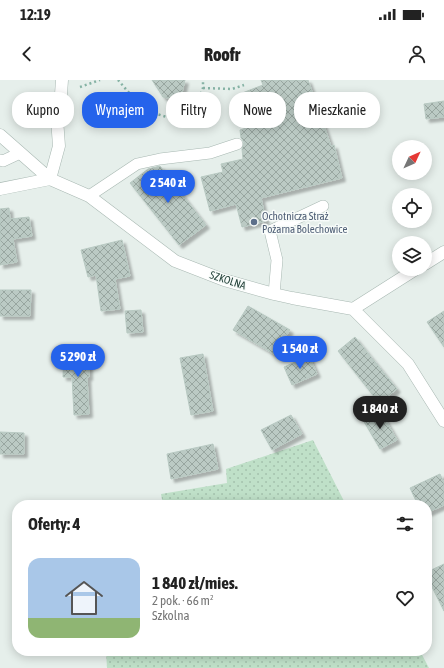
<!DOCTYPE html>
<html lang="pl">
<head>
<meta charset="utf-8">
<style>
	:root { --surface:#fff; --page:#f6f6f6; --text:#222; --muted:#767676; --accent:#2563eb }
	body { margin:0; font-family:"Asap Condensed",sans-serif; background:var(--page); color:var(--text); height:100vh; display:flex; flex-direction:column; font-size:15px; white-space:nowrap }
	* { box-sizing:border-box; margin:0 }
	p { font-size:13px; color:var(--muted) }
	.icon { flex:none; width:22px; height:22px; fill:none; stroke:currentColor; stroke-width:2; stroke-linecap:round; stroke-linejoin:round }
	.map { position:relative; flex:1; overflow:hidden }
	.drawer { position:absolute; left:12px; top:420px; width:420px; height:156px; display:flex; flex-direction:column; background:var(--surface); border-radius:16px; box-shadow:0 2px 10px #0003 }
	.drawer>* { flex:none }
	.banner { position:absolute; left:12px; top:12px; width:420px; height:36px; display:flex; gap:8px }
	.needle { width:26px; rotate:46deg }
	.buttons { position:absolute; left:392px; top:60px; display:grid; gap:8px }
	.buttons a { display:grid; place-items:center; width:40px; height:40px; border-radius:50%; background:var(--surface); box-shadow:0 2px 10px #0003; font-size:20px }
	.price { position:absolute; translate:-50% -34px; padding:0 9px; border-radius:14px; background:var(--accent); color:#fff; font-size:13px; line-height:26px; filter:drop-shadow(0 1px 2px #0008) }
	.price::after { content:''; position:absolute; left:50%; top:24px; width:12px; height:9px; margin-left:-6px; background:inherit; clip-path:polygon(0 0,100% 0,50% 100%) }
	.price.selected { background:#222; color:#fff }
	ul { padding:0; list-style:none }
	li { display:flex; align-items:center; gap:12px; height:100px; padding:0 16px }
	li span { display:grid; place-items:center; flex:none; width:112px; height:80px; border-radius:12px; color:#555 }
	li>.icon { margin-inline-start:auto }
	span .icon { width:48px; height:48px; fill:#fffc; stroke-width:1 }
	li b { font-size:17px }
	h2 { display:flex; justify-content:space-between; align-items:center; height:48px; padding:0 16px; font-size:17px }
	.pill { padding:0 14px; border-radius:16px; background:var(--surface); box-shadow:0 2px 10px #0003; font-size:14px; line-height:36px }
	.pill.selected { background:var(--accent); color:#fff }
	.status { display:flex; justify-content:space-between; align-items:center; height:28px; padding:0 20px; background:var(--surface); direction:ltr }
	.status svg { height:11px; fill:currentColor }
	header { display:flex; justify-content:space-between; align-items:center; height:52px; padding:0 16px; background:var(--surface); font-size:18px; font-weight:800 }
	.map>svg:first-child { display:block }
</style>
</head>
<body>
<div class="status"><b>12:19</b><svg viewBox="0 0 49 12"><path d="M0 12V9h3v3zM5 12V6h3v6zM10 12V3h3v9zM15 12V0h3v12zM26 1h20v11H26zM47 4h2v5h-2z"/></svg></div>
<header><svg class="icon" aria-label="back" viewBox="0 0 24 24"><path d="M15 5l-7 7 7 7"/></svg>Roofr<svg class="icon" aria-label="person" viewBox="0 0 24 24"><circle cx="12" cy="8" r="4"/><path d="M4 21q1-7 8-7t8 7"/></svg></header>
<div class="map">
<svg width="444" height="588" viewBox="0 0 444 588">
	<defs>
		<pattern id="grass-dots" width="8" height="8" patternUnits="userSpaceOnUse"><rect width="8" height="8" fill="#bfe0c8"/><path d="M2 2h.1M6 6h.1" fill="none" stroke="#a4c1ad" stroke-width="1.8" stroke-linecap="round"/></pattern>
		<pattern id="building-cross-hatch" width="8" height="8" patternUnits="userSpaceOnUse"><rect width="8" height="8" fill="#bbcac4"/><path d="M0 0l8 8M0 8l8-8" fill="none" stroke="#98a6a0"/></pattern>
		<filter id="shadow"><feDropShadow dx="3.5" dy="3.5" stdDeviation="1" flood-color="#0004"/></filter>
	</defs>
	<rect width="100%" height="100%" fill="#e6efeb"/>
	<path fill="url(#grass-dots)" d="M313,360L346,425H163L161,414L227,403L226,389Z
		M106,571H420L429,588H107Z"/>
	<path fill="url(#building-cross-hatch)" stroke="#b8c9c2" filter="url(#shadow)" d="M152,0H185L182,13L173,19L163,17Z
		M261,0H308L331,66L334,65L342,98L261,118L266,141L242,147L236,124L210,131L201,97L223,92L221,84L243,79L242,69L244,62L241,58L240,50L249,47L237,15L263,5Z
		M444,21V37L426,39L424,24Z
		M160,86L206,145L179,165L130,103L148,89Z
		M9,128L10,139L29,137L32,156L13,159L17,182L0,185V129Z
		M122,160L130,196L115,199L120,229L101,231L96,195L88,197L81,170Z
		M0,210H31L30,236H0Z
		M248,226L290,250L274,274L233,250Z
		M141,230L143,252L127,253L125,231Z
		M444,231V267L427,242Z
		M355,257L397,309L379,323L338,271Z
		M64,270H89V297H87L89,334L74,335L72,297H63Z
		M203,274L213,331L191,335L180,278Z
		M309,276L317,294L292,305L284,287Z
		M380,330L397,360L380,369L363,340Z
		M291,335L302,354L272,370L261,350Z
		M0,352L24,353V374H0Z
		M213,364L218,389L171,399L167,374Z
		M440,394L444,403V425L427,433V425H418L410,408Z
		M444,484V531L427,497V492Z"/>
	<g fill="none" stroke-linecap="round" stroke-linejoin="round">
		<g stroke="#a8b8b2" stroke-width="12">
			<path id="service" d="M0,80L3,81L20,73
				M89,116L137,84L160,79L210,73L237,64
				M274,214L277,180L270,151L323,126"/>
		</g>
		<g stroke="#a8b8b2" stroke-width="13">
			<path id="minor" d="M0,55L50,99L89,116L175,181L224,200L274,214L292,218L353,229L408,284L444,341
				M50,99L59,66L56,25L61,14L62,0
				M0,109L50,99
				M425,184L444,172
				M353,229L416,189"/>
		</g>
		<path stroke="#86b3a5" stroke-width="2.5" stroke-dasharray="2 3" stroke-linecap="butt" d="M118,0L144,30L173,39L195,28L203,8V0
			M80,7L100,0
			M203,8L232,9L244,5"/>
		<use href="#service" stroke="#fff" stroke-width="11"/>
		<use href="#minor" stroke="#fff" stroke-width="12"/>
	</g>
	<circle fill="#5c6f8a" stroke="#f7fbf9" stroke-width="1.5" cx="254" cy="142" r="4"/>
	<g text-anchor="middle" stroke-width="3" stroke-linejoin="round" paint-order="stroke">
		<g font-size="11" fill="#4e5e75" stroke="#f7fbf9" text-anchor="start">
			<text x="262" y="140">Ochotnicza Straż<tspan x="262" dy="13">Pożarna Bolechowice</tspan></text>
		</g>
		<g font-size="11" fill="#24423a" stroke="#f7fbf9">
			<text transform="translate(228 200) rotate(18)" y="4">SZKOLNA</text>
		</g>
	</g>
</svg>
<div class="buttons">
<a><svg class="needle" viewBox="-14 -14 28 28"><path d="M0-13l5 13h-10z" fill="#e53935"/><path d="M0 13l5-13h-10z" fill="#767676"/></svg></a>
<a><svg class="icon" aria-label="locate" viewBox="0 0 24 24"><circle cx="12" cy="12" r="6"/><path d="M12 2v4M12 18v4M2 12h4M18 12h4"/></svg></a>
<a><svg class="icon" aria-label="layers" viewBox="0 0 24 24"><path d="M12 4l9 5-9 5-9-5zM3 14l9 5 9-5"/></svg></a>
</div>
<b class="price" style="left:168px;top:124px">2 540 zł</b>
<b class="price" style="left:300px;top:290px">1 540 zł</b>
<b class="price" style="left:78px;top:298px">5 290 zł</b>
<b class="price selected" style="left:380px;top:350px">1 840 zł</b>
<div class="banner">
<a class="pill">Kupno</a>
<a class="pill selected">Wynajem</a>
<a class="pill">Filtry</a>
<a class="pill">Nowe</a>
<a class="pill">Mieszkanie</a>
</div>
<section class="drawer">
<h2>Oferty: 4<svg class="icon" aria-label="filters" viewBox="0 0 24 24"><path d="M4 7h16M4 17h16"/><circle cx="9" cy="7" r="2"/><circle cx="15" cy="17" r="2"/></svg></h2>
<ul>
<li><span style="background:linear-gradient(#a9c7e8 75%,#8fb573 0)"><svg class="icon" aria-label="home" viewBox="0 0 24 24"><path d="M3 11l9-7 9 7M6 9v11h12V9"/></svg></span><div><b>1 840 zł/mies.</b><p>2 pok. · 66 m²</p><p>Szkolna</p></div><svg class="icon" aria-label="heart" viewBox="0 0 24 24"><path d="M12 20l-8-8c-3-5 5-10 8-4 3-6 11-1 8 4z"/></svg></li>
</ul>
</section>
</div>
</body>
</html>
